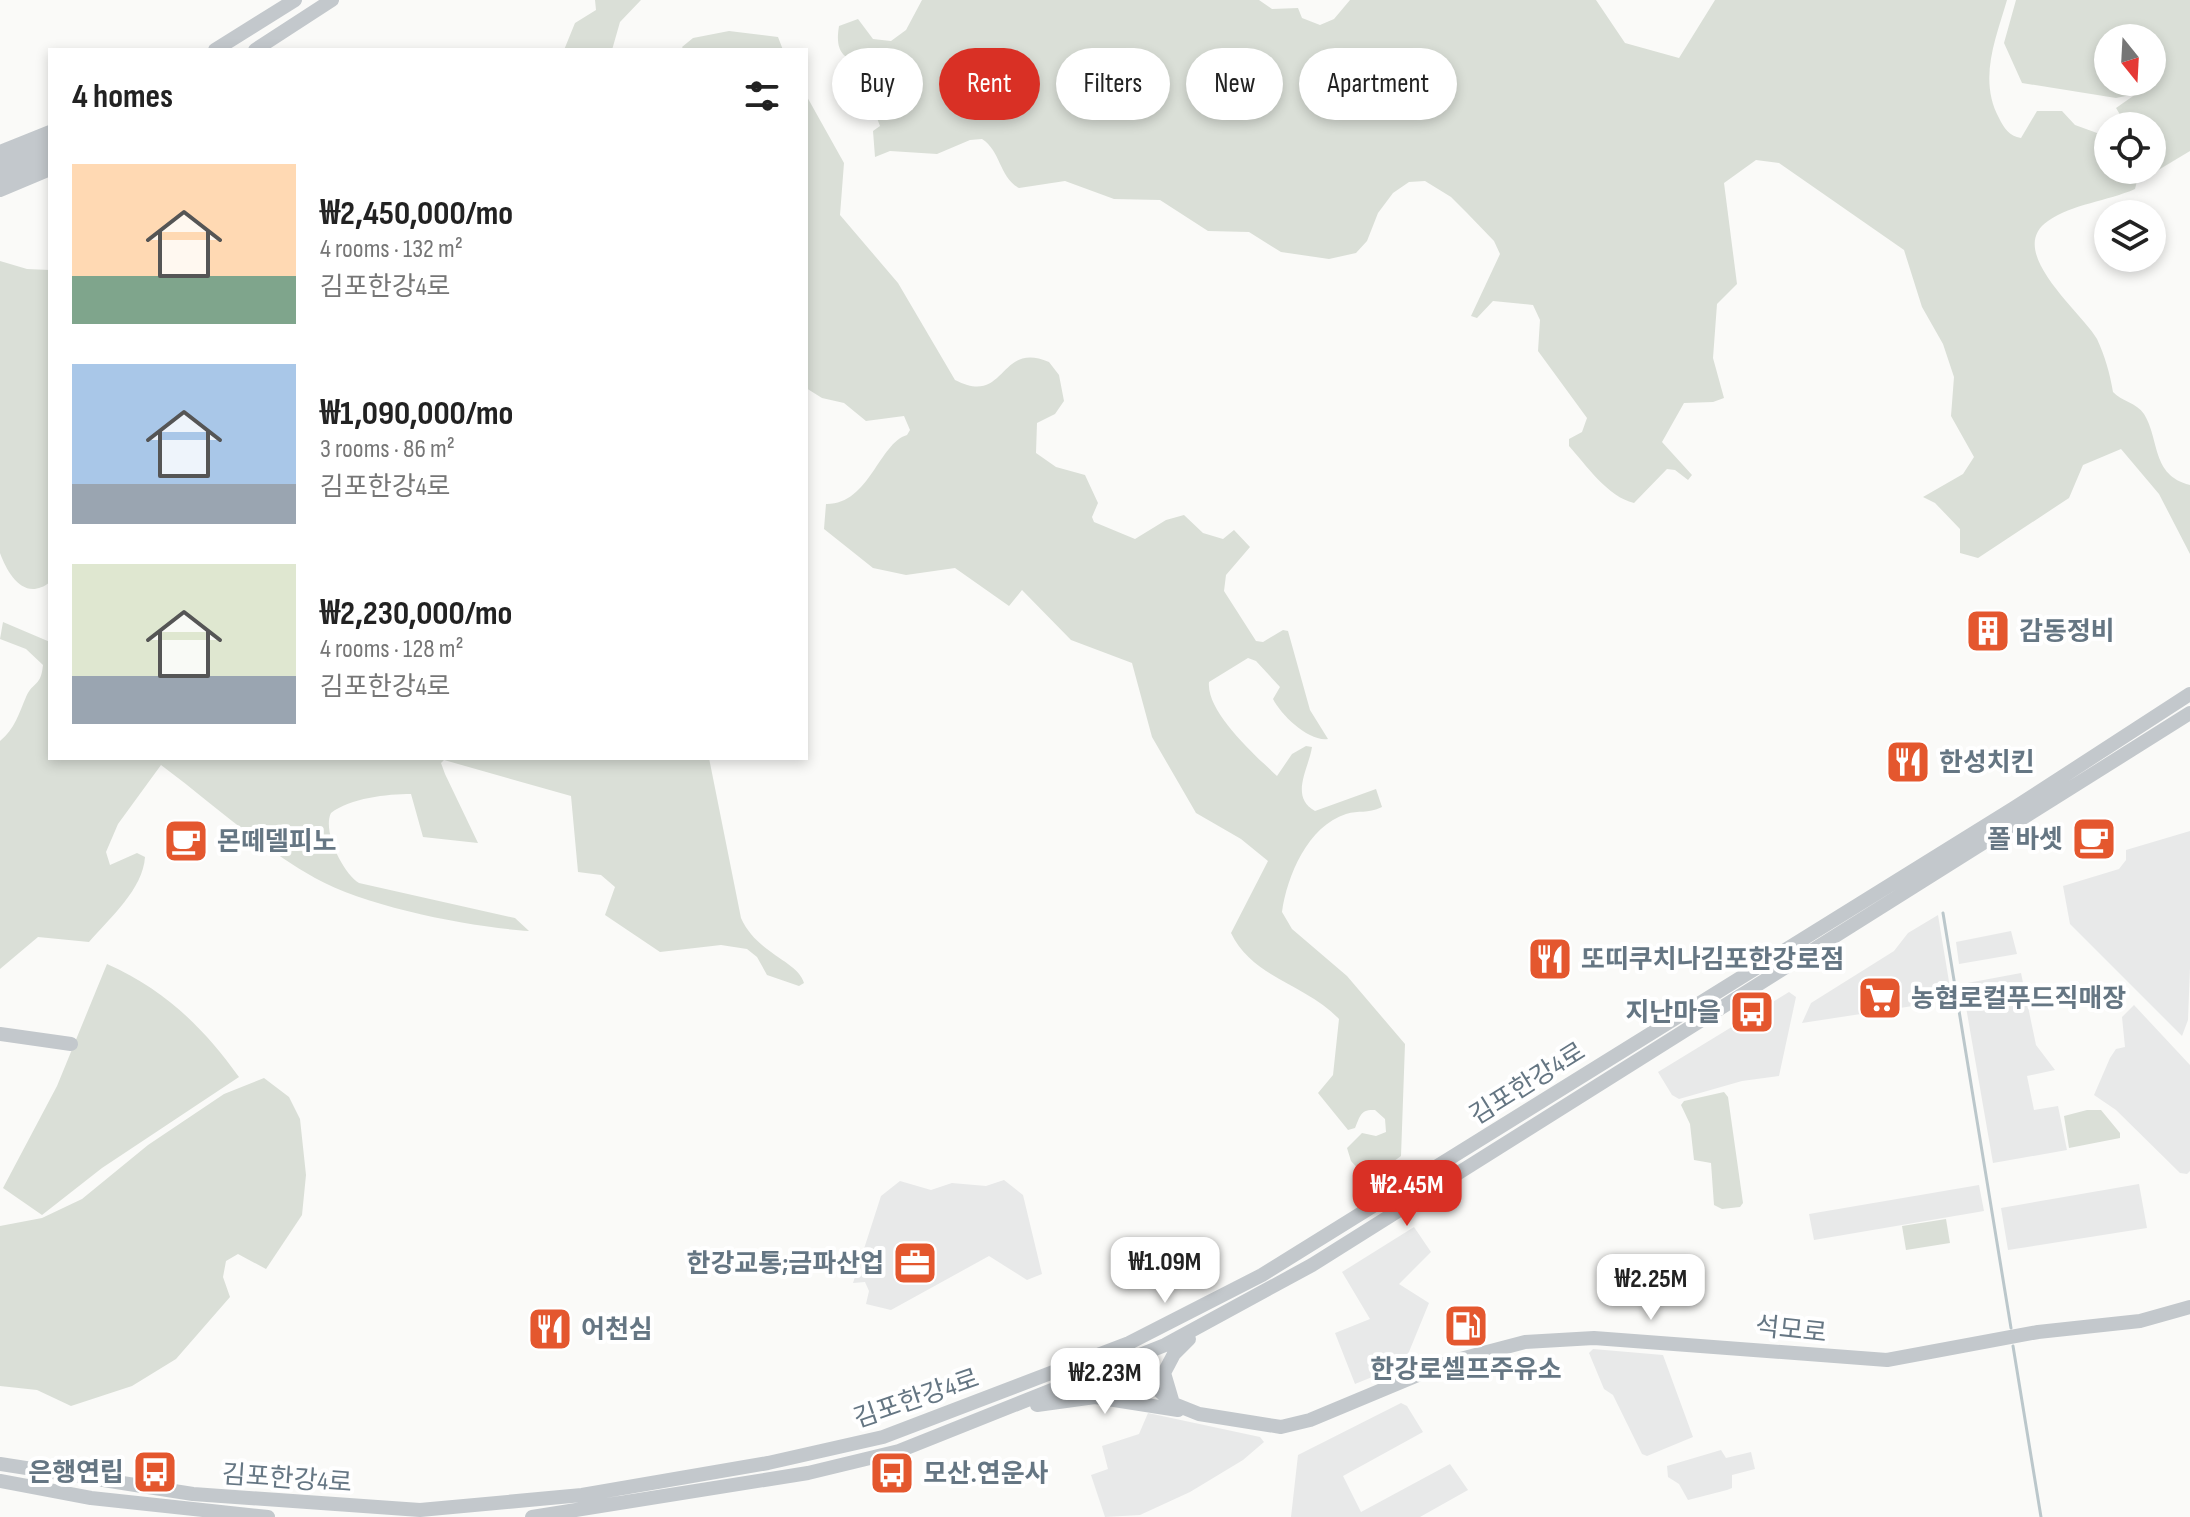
<!DOCTYPE html>
<html lang="en">
<head>
<meta charset="utf-8">
<style>
	:root { --surface:#fff; --page:#f6f6f6; --text:#222; --muted:#767676; --accent:#d93025 }
	body { margin:0; font-family:"Sofia Sans Condensed","Noto Sans KR",sans-serif; background:var(--page); color:var(--text); height:100vh; display:flex; flex-direction:column; font-size:30px; white-space:nowrap }
	* { box-sizing:border-box; margin:0 }
	p { font-size:26px; color:var(--muted) }
	.icon { flex:none; width:44px; height:44px; fill:none; stroke:currentColor; stroke-width:2; stroke-linecap:round; stroke-linejoin:round }
	.map { position:relative; flex:1; overflow:hidden }
	.sheet { position:absolute; left:48px; top:48px; width:760px; height:712px; display:flex; flex-direction:column; background:var(--surface); border-radius:0px; box-shadow:0 4px 12px #0003 }
	.sheet>* { flex:none }
	.top-card { position:absolute; left:832px; top:48px; width:760px; height:72px; display:flex; gap:16px }
	.needle { width:52px; rotate:162deg }
	.controls { position:absolute; left:2094px; top:24px; display:grid; gap:16px }
	.controls a { display:grid; place-items:center; width:72px; height:72px; border-radius:50%; background:var(--surface); box-shadow:0 4px 12px #0003; font-size:40px }
	.price { position:absolute; translate:-50% -68px; padding:0 18px; border-radius:16px; background:#fff; color:#222; font-size:26px; line-height:52px; filter:drop-shadow(0 2px 4px #0008) }
	.price::after { content:''; position:absolute; left:50%; top:48px; width:24px; height:18px; margin-left:-12px; background:inherit; clip-path:polygon(0 0,100% 0,50% 100%) }
	.price.selected { background:var(--accent); color:#fff }
	ul { padding:0; list-style:none }
	li { display:flex; align-items:center; gap:24px; height:200px; padding:0 24px }
	li span { display:grid; place-items:center; flex:none; width:224px; height:160px; border-radius:0px; color:#555 }
	li>.icon { margin-inline-start:auto }
	span .icon { width:96px; height:96px; fill:#fffc; stroke-width:1 }
	li b { font-size:34px }
	h2 { display:flex; justify-content:space-between; align-items:center; height:96px; padding:0 24px; font-size:34px }
	.pill { padding:0 28px; border-radius:36px; background:var(--surface); box-shadow:0 4px 12px #0003; font-size:28px; line-height:72px }
	.pill.selected { background:var(--accent); color:#fff }
	.map>svg:first-child { display:block }
</style>
</head>
<body>
<div class="map">
<svg width="2190" height="1517" viewBox="0 0 2190 1517">
	<rect width="100%" height="100%" fill="#fafaf8"/>
	<path fill="#e8e9e9" d="M2190,831V968L2188,1020L2182,1036L2070,924L2063,886L2119,869L2126,860V850Z
		M1938,915L1952,1000L1802,1023L1811,1003L1894,951L1908,933Z
		M2011,931L2017,954L1959,964L1956,942Z
		M2021,973L2036,1045L2055,1070L2027,1076L2034,1110L2058,1106L2067,1150L1993,1163L1962,984Z
		M1789,992L1796,997L1779,1076L1742,1081L1679,1099L1672,1095L1658,1072Z
		M2134,1005L2190,1065V1171L2187,1174L2180,1173L2116,1110L2094,1095L2110,1058L2116,1049L2125,1047L2122,1017Z
		M1004,1180L1023,1195L1042,1274L1027,1280L989,1256L891,1310L866,1304L869,1291L865,1282L853,1283L881,1196L900,1181L931,1190L952,1183L986,1186Z
		M2139,1184L2147,1228L2008,1250L2001,1208Z
		M1979,1185L1984,1211L1814,1240L1809,1214Z
		M1414,1227L1431,1252L1399,1284L1429,1303L1404,1364L1355,1384L1335,1333L1370,1319L1342,1272Z
		M1593,1349L1663,1355L1693,1437L1647,1456L1642,1454L1613,1395L1604,1389L1589,1353Z
		M1401,1403L1407,1406L1423,1432L1343,1476L1361,1512L1450,1464L1468,1490L1420,1517H1291L1298,1455Z
		M1148,1413L1260,1437L1264,1442L1243,1460L1190,1492L1140,1515L1105,1517L1091,1475L1108,1469L1102,1446L1139,1434Z
		M1721,1450L1726,1458L1751,1452L1755,1469L1732,1475V1488L1727,1490L1688,1500L1679,1484L1668,1477L1667,1466Z"/>
	<path fill="#dadfd7" fill-rule="evenodd" d="M595,0H641L620,22L612,50H564L575,23L596,10Z
		M922,0H1259L1272,9L1298,8L1302,18L1320,25L1334,19L1350,0H1596L1625,43L1679,58L1715,0H2007C1996,38 1978,79 1999,118C2004,128 2009,136 2021,138L2037,111H2062L2075,125L2108,137V170H2132L2137,181L2135,189C2108,201 2072,204 2048,221C2004,251 2082,312 2097,339C2105,356 2110,374 2113,392C2121,401 2137,403 2144,414C2160,440 2151,475 2190,485V554L2159,494L2121,449L2083,465L2069,498L1978,558L1960,553V529L1935,503L1923,497L1963,474L1974,457L1951,416L1954,377L1943,344L1922,307L1904,250L1779,163L1756,160L1724,183L1737,284L1717,304L1713,358L1724,398L1713,402L1684,403L1662,442L1692,475L1688,480L1675,470L1667,469L1634,503C1608,497 1586,465 1569,446V439L1582,432L1587,418L1538,351L1540,320L1533,305L1493,301L1477,318L1471,316L1500,254L1494,241L1467,213L1451,197L1425,181L1409,182L1393,193L1378,213L1367,241L1356,253L1329,259L1281,252L1249,232L1208,231L1160,200L1114,199L1065,181L1019,188C999,177 1001,151 982,139L970,140L937,154L890,151L875,157L873,131L880,126L872,105L884,94L885,74C869,54 831,73 839,26L858,19L873,39L891,41L906,30Z
		M2016,0H2190V151L2155,172L2152,167V126H2127L2116,108L2136,94L2116,98L2022,83L2004,43ZM2108,38H2152V82H2108Z
		M729,31L778,37L783,50H684L682,47L693,38Z
		M806,95L844,163L840,215L898,283L955,380C1007,407 998,340 1049,362L1059,375L1064,401L1055,414L1037,423L1036,453L1056,467L1085,475L1098,503L1092,517L1094,522L1135,539L1166,520L1184,515L1203,533L1223,539L1234,530L1250,547L1226,575L1224,591L1256,641L1263,642L1283,630L1288,631L1310,710L1328,739C1309,742 1281,715 1273,699L1280,687L1256,661L1248,658L1209,682C1206,712 1256,756 1277,776L1292,754L1306,746L1312,747C1309,768 1289,797 1315,811L1376,789L1382,807C1367,814 1359,810 1346,814C1308,826 1287,876 1282,912L1292,929L1347,976L1405,1044L1401,1156L1368,1180L1351,1161L1347,1148L1362,1133L1376,1136L1386,1132L1385,1119L1375,1110C1360,1109 1360,1117 1355,1128L1348,1130L1318,1093L1333,1075L1339,1019C1308,985 1252,978 1231,933L1268,861L1241,839L1196,813L1152,737L1132,663L1071,640L1022,590L1009,606L955,568L906,575L873,568L824,529L826,504C869,505 879,443 907,435L910,430L904,416L866,421L844,403L822,398L806,388Z
		M0,261L27,269L50,270V582C25,602 8,575 0,553Z
		M3,622L50,642V758H709L741,918C757,954 798,961 804,983L799,986L767,975L757,957L747,949L721,945L660,952L605,915L615,887L601,875L578,872L571,796L444,760L441,763L445,774L478,843L423,837L411,794C387,794 350,798 331,813C322,831 343,873 359,883L515,918L529,931C469,927 367,907 315,878C259,847 212,803 161,765L118,824L106,852L110,865L137,853L145,857C143,889 110,918 89,942L38,937L0,969V741C15,729 19,713 26,697C33,681 41,687 43,665L26,649L0,639Z
		M107,964C165,990 202,1026 239,1077L102,1168L42,1215L3,1188L57,1086Z
		M264,1078L289,1097L300,1119L306,1175L302,1215L266,1269L238,1254L226,1261L223,1277L230,1297L176,1359L132,1386L71,1406L37,1390L0,1386V1226L42,1218L82,1199L148,1145L224,1094Z
		M1724,1092L1728,1097L1743,1203L1740,1207L1722,1209L1714,1205L1711,1163L1694,1160L1690,1124L1681,1105L1684,1101Z
		M2087,1110H2101L2120,1133V1138L2069,1148L2064,1116Z
		M1946,1219L1950,1243L1906,1250L1902,1226Z"/>
	<g fill="none" stroke-linecap="round" stroke-linejoin="round">
		<path stroke="#bbc7cb" stroke-width="3" d="M1943,913L2011,1328
			M2013,1346L2041,1517"/>
		<path stroke="#c3c8cc" stroke-width="14" d="M215,50L295,0
			M255,50L332,0
			M0,152L50,132
			M0,164L50,145
			M0,176L50,157
			M0,190L50,169
			M0,1034L71,1044
			M1136,1357L1153,1385L1174,1404L1199,1414L1281,1427L1310,1420L1449,1362L1525,1342L1594,1338L1887,1360L2038,1332L2140,1321L2190,1307
			M1172,1400L1164,1373L1174,1354L1189,1339
			M1037,1405L1095,1397L1178,1410
			M0,1464L193,1494L420,1510L582,1495L768,1463L883,1437L1129,1343L1262,1275L2014,808L2190,694
			M0,1481L91,1498L268,1517
			M532,1517L808,1473L899,1451L1165,1345L1312,1265L2190,713"/>
	</g>
	<defs>
		<g id="building-square" transform="scale(2.3)"><rect x="-9" y="-9" width="18" height="18" rx="4" fill="#e4572e" stroke="#fff"/><path d="M-4-6H4V6H1V3H-1V6H-4ZM-2.5-4.3h1.7v1.8h-1.7ZM.8-4.3h1.7v1.8H.8ZM-2.5-1h1.7V.8h-1.7ZM.8-1h1.7V.8H.8Z" fill="#fff"/></g>
		<g id="restaurant-square" transform="scale(2.3)"><rect x="-9" y="-9" width="18" height="18" rx="4" fill="#e4572e" stroke="#fff"/><path d="M-5-6h1v4h1v-4h1v4h1v-4h1v5L-1.5 .5V6h-2V.5L-5-1ZM5-6V6H3V1.5H1.5Q1.5-4 5-6Z" fill="#fff"/></g>
		<g id="cafe-square" transform="scale(2.3)"><rect x="-9" y="-9" width="18" height="18" rx="4" fill="#e4572e" stroke="#fff"/><path d="M-5.5-4.5H6V0H3Q3 3.5 0 3.5H-2.5Q-5.5 3.5-5.5 0ZM3-3.2v2h1.7v-2ZM-6 4.5H4V6H-6Z" fill="#fff"/></g>
		<g id="supermarket-square" transform="scale(2.3)"><rect x="-9" y="-9" width="18" height="18" rx="4" fill="#e4572e" stroke="#fff"/><path d="M-6-5.5h2.5l.6 2H6L4.5 2H-2.5L-4.4-4H-6ZM-1.5 3.2a1.3 1.3 0 1 0 .1 0ZM3 3.2a1.3 1.3 0 1 0 .1 0Z" fill="#fff"/></g>
		<g id="bus-square" transform="scale(2.3)"><rect x="-9" y="-9" width="18" height="18" rx="4" fill="#e4572e" stroke="#fff"/><path d="M-5-6H5V4H4V6H2V4H-2V6H-4V4H-5ZM-3.5-4V0h7V-4ZM-3.5 1.2v1.5H-2V1.2ZM2 1.2v1.5H3.5V1.2Z" fill="#fff"/></g>
		<g id="office-square" transform="scale(2.3)"><rect x="-9" y="-9" width="18" height="18" rx="4" fill="#e4572e" stroke="#fff"/><path d="M-6-3h4V-5.5h4V-3h4V5H-6ZM-1-4.5V-3h2v-1.5ZM-6 0V1H6V0Z" fill="#fff"/></g>
		<g id="fuel-square" transform="scale(2.3)"><rect x="-9" y="-9" width="18" height="18" rx="4" fill="#e4572e" stroke="#fff"/><path d="M-5.5-6h7V0h2V4h1.3V-2.5L3-4.5l.8-.8L6-3V5H2.5V1h-1V6h-7ZM-4.2-4.7v3.2H.2V-4.7Z" fill="#fff"/></g>
	</defs>
	<g fill-rule="evenodd">
		<use href="#building-square" x="1988" y="631"/>
		<use href="#restaurant-square" x="1908" y="762"/>
		<use href="#cafe-square" x="2094" y="839"/>
		<use href="#cafe-square" x="186" y="841"/>
		<use href="#restaurant-square" x="1550" y="959"/>
		<use href="#supermarket-square" x="1880" y="998"/>
		<use href="#bus-square" x="1752" y="1012"/>
		<use href="#office-square" x="915" y="1263"/>
		<use href="#fuel-square" x="1466" y="1326"/>
		<use href="#restaurant-square" x="550" y="1329"/>
		<use href="#bus-square" x="155" y="1472"/>
		<use href="#bus-square" x="892" y="1473"/>
	</g>
	<g text-anchor="middle" stroke-width="8" stroke-linejoin="round" paint-order="stroke">
		<g font-size="26" font-weight="bold" fill="#657683" stroke="#fff" text-anchor="start">
			<text x="2019" y="640">감동정비</text>
			<text x="1939" y="771">한성치킨</text>
			<text x="2063" y="848" text-anchor="end">폴 바셋</text>
			<text x="217" y="850">몬떼델피노</text>
			<text x="1581" y="968">또띠쿠치나김포한강로점</text>
			<text x="1911" y="1007">농협로컬푸드직매장</text>
			<text x="1721" y="1021" text-anchor="end">지난마을</text>
			<text x="884" y="1272" text-anchor="end">한강교통;금파산업</text>
			<text x="581" y="1338">어천심</text>
			<text x="1466" y="1378" text-anchor="middle">한강로셀프주유소</text>
			<text x="124" y="1481" text-anchor="end">은행연립</text>
			<text x="923" y="1482">모산.연운사</text>
		</g>
		<g font-size="26" fill="#657683" stroke="#fff">
			<text transform="translate(1527 1083) rotate(-32)" y="9">김포한강4로</text>
			<text transform="translate(1791 1329) rotate(6)" y="9">석모로</text>
			<text transform="translate(916 1398) rotate(-19)" y="9">김포한강4로</text>
			<text transform="translate(287 1478) rotate(4)" y="9">김포한강4로</text>
		</g>
	</g>
</svg>
<div class="controls">
<a><svg class="needle" viewBox="-14 -14 28 28"><path d="M0-13l5 13h-10z" fill="#e53935"/><path d="M0 13l5-13h-10z" fill="#767676"/></svg></a>
<a><svg class="icon" aria-label="locate" viewBox="0 0 24 24"><circle cx="12" cy="12" r="6"/><path d="M12 2v4M12 18v4M2 12h4M18 12h4"/></svg></a>
<a><svg class="icon" aria-label="layers" viewBox="0 0 24 24"><path d="M12 4l9 5-9 5-9-5zM3 14l9 5 9-5"/></svg></a>
</div>
<b class="price selected" style="left:1407px;top:1228px">₩2.45M</b>
<b class="price" style="left:1165px;top:1305px">₩1.09M</b>
<b class="price" style="left:1651px;top:1322px">₩2.25M</b>
<b class="price" style="left:1105px;top:1416px">₩2.23M</b>
<div class="top-card">
<a class="pill">Buy</a>
<a class="pill selected">Rent</a>
<a class="pill">Filters</a>
<a class="pill">New</a>
<a class="pill">Apartment</a>
</div>
<section class="sheet">
<h2>4 homes<svg class="icon" aria-label="filters" viewBox="0 0 24 24"><path d="M4 7h16M4 17h16"/><circle cx="9" cy="7" r="2"/><circle cx="15" cy="17" r="2"/></svg></h2>
<ul>
<li><span style="background:linear-gradient(#ffd9b3 70%,#7fa58c 0)"><svg class="icon" aria-label="home" viewBox="0 0 24 24"><path d="M3 11l9-7 9 7M6 9v11h12V9"/></svg></span><div><b>₩2,450,000/mo</b><p>4 rooms · 132 m²</p><p>김포한강4로</p></div></li>
<li><span style="background:linear-gradient(#a9c7e8 75%,#9aa5b1 0)"><svg class="icon" aria-label="home" viewBox="0 0 24 24"><path d="M3 11l9-7 9 7M6 9v11h12V9"/></svg></span><div><b>₩1,090,000/mo</b><p>3 rooms · 86 m²</p><p>김포한강4로</p></div></li>
<li><span style="background:linear-gradient(#dfe7d0 70%,#9aa5b1 0)"><svg class="icon" aria-label="home" viewBox="0 0 24 24"><path d="M3 11l9-7 9 7M6 9v11h12V9"/></svg></span><div><b>₩2,230,000/mo</b><p>4 rooms · 128 m²</p><p>김포한강4로</p></div></li>
</ul>
</section>
</div>
</body>
</html>
